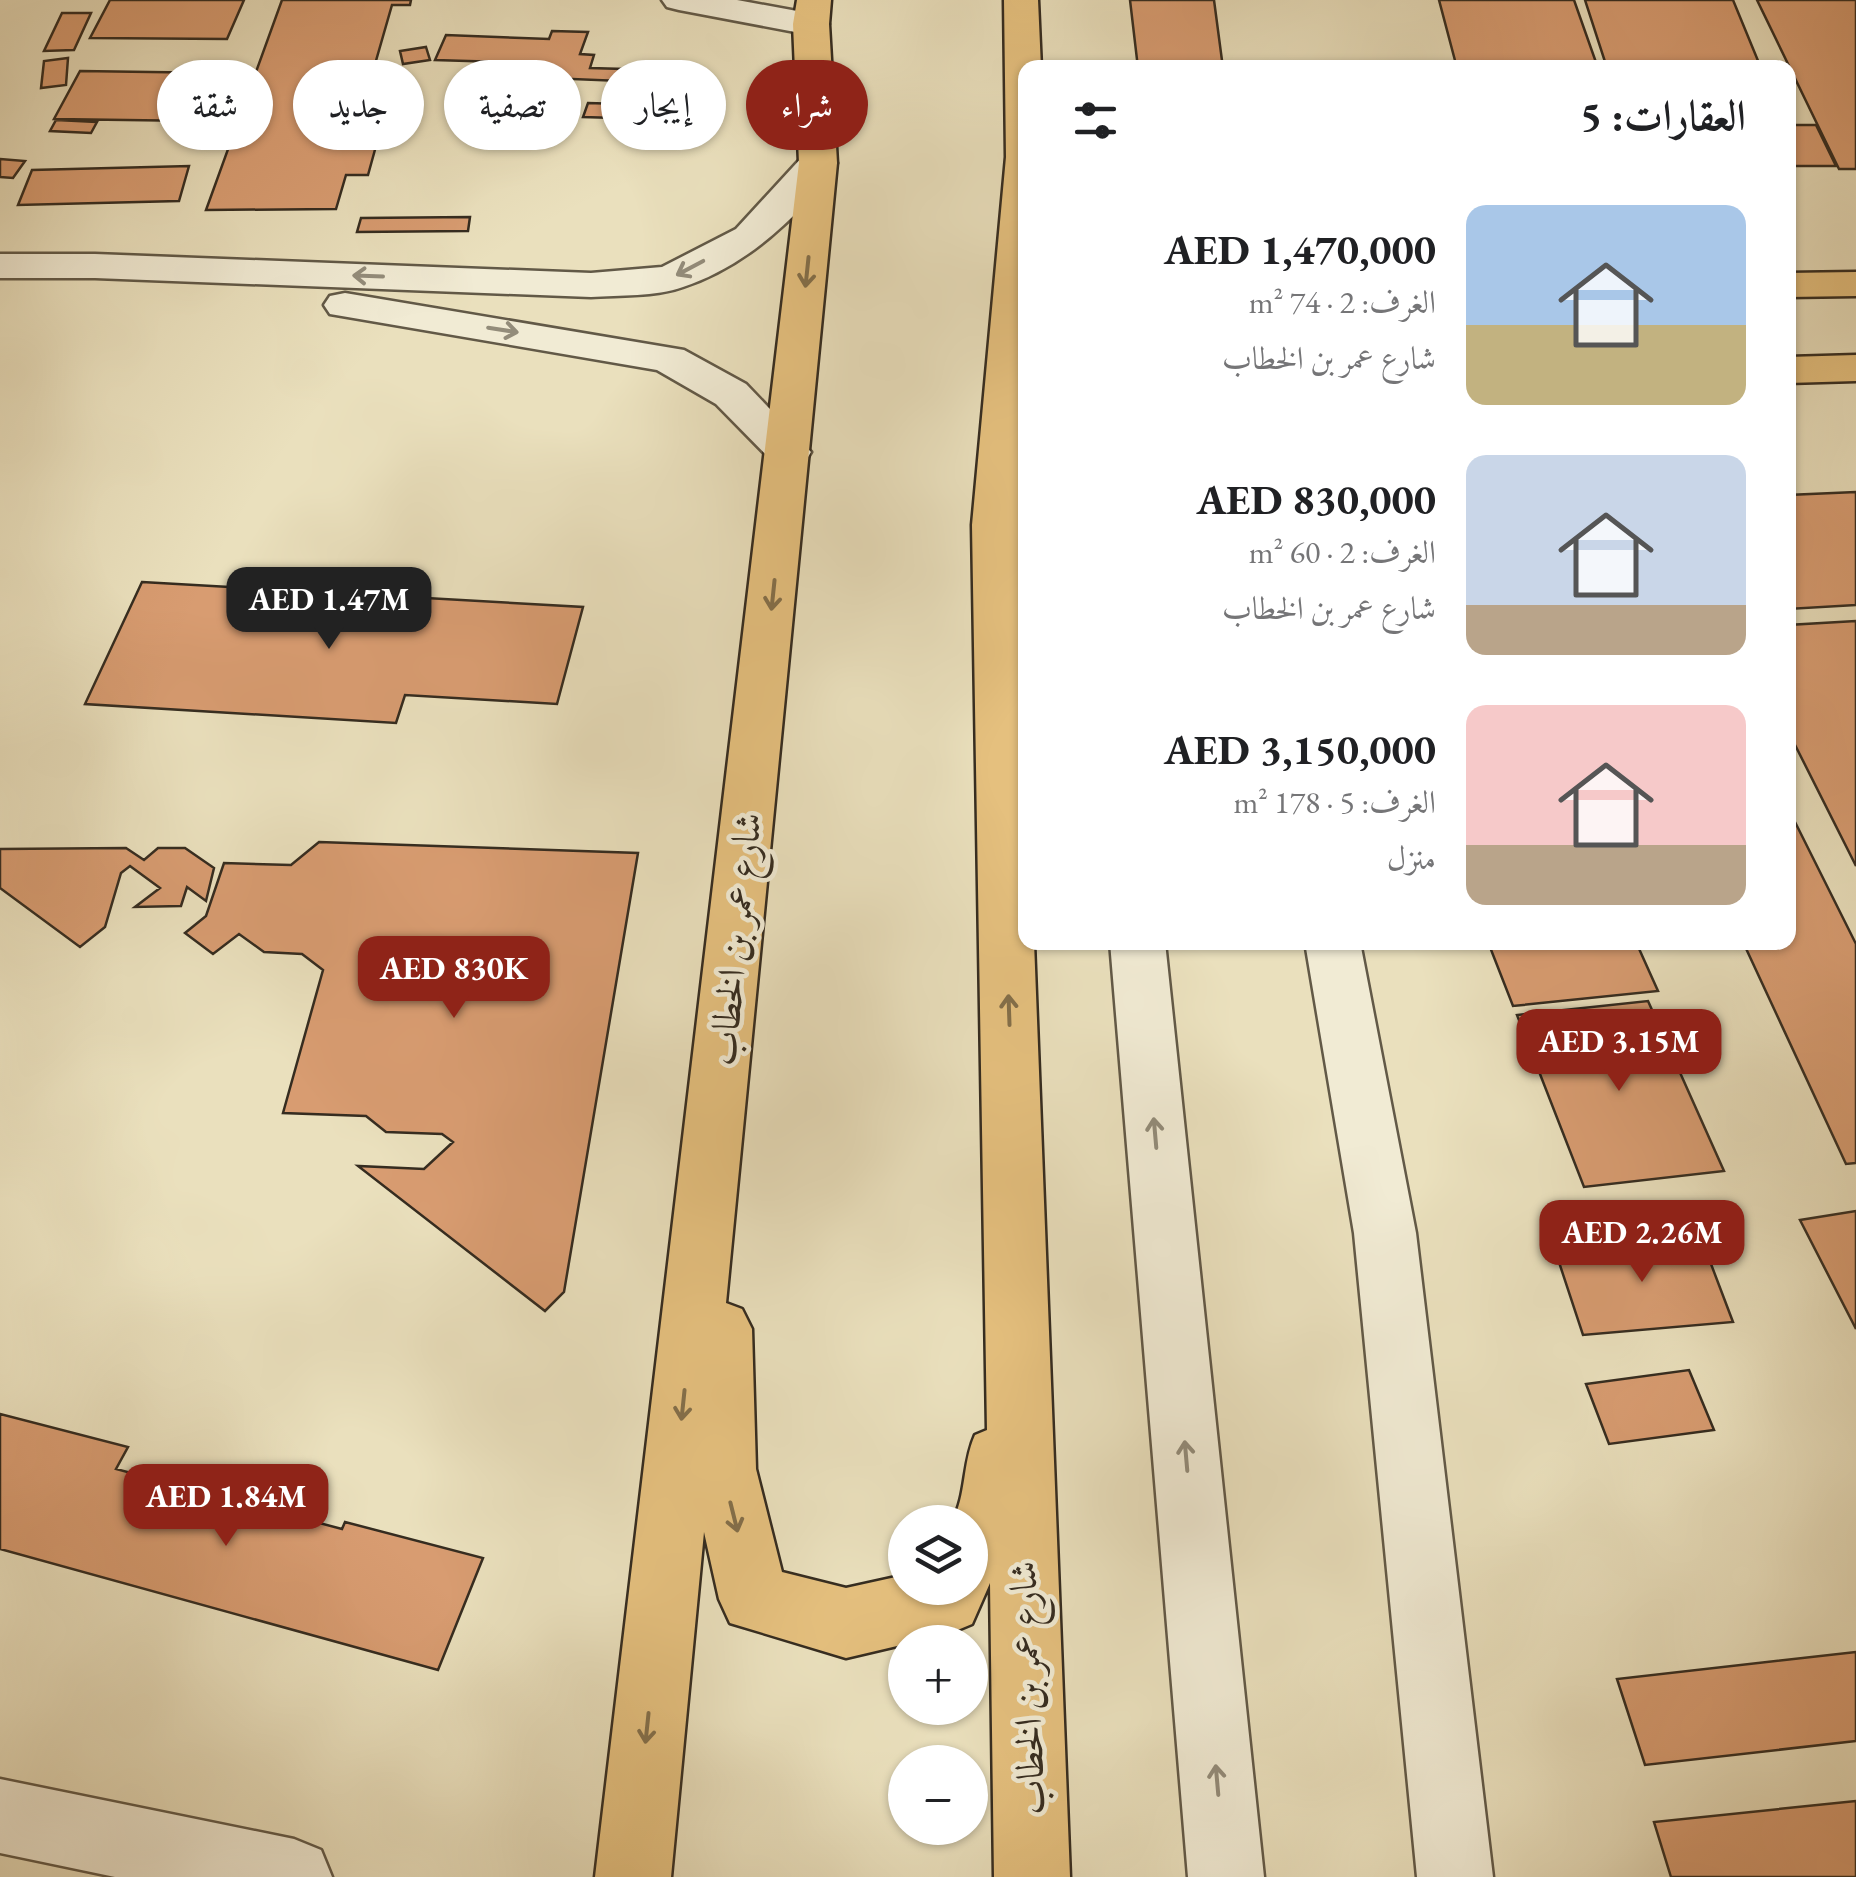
<!DOCTYPE html>
<html lang="ar">
<head>
<meta charset="utf-8">
<style>
	:root { --surface:#fff; --page:#f2f2f2; --text:#202124; --muted:#757577; --accent:#8f2418 }
	body { margin:0; font-family:"EB Garamond",Amiri,serif; background:var(--page); color:var(--text); direction:rtl; height:100vh; display:flex; flex-direction:column; font-size:38px; white-space:nowrap }
	* { box-sizing:border-box; margin:0 }
	p { font-size:32px; color:var(--muted) }
	.icon { flex:none; width:55px; height:55px; fill:none; stroke:currentColor; stroke-width:2; stroke-linecap:round; stroke-linejoin:round }
	.map { position:relative; flex:1; overflow:hidden; direction:ltr }
	.sheet { position:absolute; left:1018px; top:60px; width:778px; height:890px; display:flex; flex-direction:column; background:var(--surface); border-radius:20px; box-shadow:0 2px 8px #0004; direction:rtl }
	.sheet>* { flex:none }
	.banner { position:absolute; left:30px; top:60px; width:838px; height:90px; direction:rtl; display:flex; gap:20px }
	.controls { position:absolute; left:888px; top:1505px; display:grid; gap:20px }
	.controls a { display:grid; place-items:center; width:100px; height:100px; border-radius:50%; background:var(--surface); box-shadow:0 2px 8px #0004; font-size:50px }
	.price { position:absolute; translate:-50% -85px; padding:0 22px; border-radius:20px; background:var(--accent); color:#fff; font-size:32px; line-height:65px; filter:drop-shadow(0 2px 5px #0008) }
	.price::after { content:''; position:absolute; left:50%; top:60px; width:30px; height:22px; margin-left:-15px; background:inherit; clip-path:polygon(0 0,100% 0,50% 100%) }
	.price.on { background:#222; color:#fff }
	ul { padding:0; list-style:none }
	li { display:flex; align-items:center; gap:30px; height:250px; padding:0 50px }
	li span { display:grid; place-items:center; flex:none; width:280px; height:200px; border-radius:20px; color:#555 }
	li>.icon { margin-inline-start:auto }
	span .icon { width:120px; height:120px; fill:#fffc; stroke-width:1 }
	li b { font-size:42px }
	h2 { display:flex; justify-content:space-between; align-items:center; height:120px; padding:0 50px; font-size:42px }
	.pill { padding:0 35px; border-radius:45px; background:var(--surface); box-shadow:0 2px 8px #0004; font-size:35px; line-height:90px }
	.pill.on { background:var(--accent); color:#fff }
	.map>svg:first-child { display:block }
</style>
</head>
<body>
<div class="map">
<svg width="1856" height="1877" viewBox="0 0 1856 1877">
	<rect width="100%" height="100%" fill="#eae0bd"/>
	<filter id="stains"><feTurbulence type="fractalNoise" baseFrequency=".002" numOctaves="4"/><feColorMatrix values="0 0 0 0 .2 0 0 0 0 .09 0 0 0 0 .02 0 0 0 .5 -.17"/></filter>
	<radialGradient id="worn" r=".72"><stop offset=".6" stop-color="#630" stop-opacity="0"/><stop offset="1" stop-color="#630" stop-opacity=".3"/></radialGradient>
	<path fill="#d89c71" stroke="#352c20" stroke-width="2.5" d="M110,0H244L227,39L90,38Z
		M282,0H411L410,5H392L363,106H387L368,175H346L336,209L206,210Z
		M1130,0H1214L1223,68H1138Z
		M1439,0H1574L1598,68H1457Z
		M1585,0H1733L1761,68H1607Z
		M1757,0H1856V169H1839Z
		M62,13H91L74,50L44,51Z
		M552,31L588,32L580,54L594,55L590,68L624,69L621,81L548,78L544,89L522,88L531,63L435,60L446,35L549,39Z
		M426,47L430,60L403,64L400,51Z
		M68,58L66,85L41,88L44,61Z
		M80,71L220,73L198,121L54,119Z
		M588,103L620,104L616,118L583,117Z
		M56,120L97,122L91,133L50,131Z
		M1788,125H1816L1836,166H1788Z
		M0,159L25,161L13,178L0,177Z
		M189,166L179,201L18,205L32,170Z
		M470,217L468,231L357,232L361,218Z
		M1856,492V605L1788,609V495Z
		M142,582L583,607L557,704L405,695L396,723L85,704Z
		M1856,621V866L1788,731V625Z
		M1788,808L1856,944V1163L1846,1164L1743,942H1788Z
		M319,842L638,853L564,1292L545,1311L358,1166L424,1169L453,1142L442,1134L386,1132L366,1116L283,1113L323,970L302,954L264,952L239,934L213,954L185,933L206,916L224,863L291,865Z
		M126,848L144,860L158,848H185L214,868L206,901L187,887L181,906L135,907L160,888L130,866L121,873L105,927L80,947L0,888V849Z
		M1488,942H1636L1658,991L1513,1006Z
		M1648,1001L1724,1171L1584,1187L1517,1015Z
		M1856,1211V1329L1800,1220Z
		M1700,1235L1733,1322L1583,1335L1554,1247Z
		M1689,1370L1714,1430L1609,1444L1586,1384Z
		M0,1414L128,1447L116,1469L342,1529L345,1522L483,1558L438,1670L0,1549Z
		M1856,1652V1741L1645,1765L1617,1679Z
		M1856,1801V1877H1671L1654,1822Z"/>
	<g fill="none" stroke-linecap="round" stroke-linejoin="round">
		<g stroke="#625947" stroke-width="5">
			<path id="minor" d="M662,0H737L824,16L829,24L824,32L811,35L679,10L667,7Z
				M818,151L832,155L837,163C800,217 746,266 683,287C655,297 620,295 591,297L95,278H0V254H95L591,273L662,267L736,229L804,155Z
				M345,293L684,350L746,384L811,452L805,462L789,466L773,462L716,404L657,370L330,314L324,305L330,296Z
				M1110,942H1165L1264,1877H1188Z
				M1305,942H1360L1416,1233L1493,1877H1417L1354,1233Z
				M0,1779L294,1839L321,1850L332,1877H115L0,1853Z"/>
		</g>
		<g stroke="#352c20" stroke-width="5">
			<path id="major" d="M797,0H831L829,24L837,163L726,1303L742,1309L752,1329L756,1469L782,1572L846,1588L905,1575V1588H970V1522H952C967,1494 962,1464 975,1435L987,1430L972,525L1006,157L1004,0H1038L1041,68H1025V427L1018,525L1025,707V942H1034L1070,1877H994L990,1583L972,1624L948,1634L846,1658L730,1623L719,1599L704,1532L671,1877H595L799,163L793,24Z
				M1856,272V296L1788,297V273Z
				M1856,355V381L1788,383V357Z"/>
		</g>
		<use href="#minor" fill="#f1ebd4" fill-rule="evenodd"/>
		<use href="#major" fill="#e5c07e" fill-rule="evenodd"/>
	</g>
	<defs><path id="oneway-shaft" d="M-6 0H5M1.5-3L5.5 0L1.5 3" fill="none" stroke-width="1.6" stroke-linecap="round" stroke-linejoin="round" transform="scale(2.5)"/></defs>
	<g stroke="#938c7a">
		<use href="#oneway-shaft" transform="translate(690 268) rotate(152)"/>
		<use href="#oneway-shaft" transform="translate(368 276) rotate(-178)"/>
		<use href="#oneway-shaft" transform="translate(503 330) rotate(9)"/>
		<use href="#oneway-shaft" transform="translate(1155 1133) rotate(-95)"/>
		<use href="#oneway-shaft" transform="translate(1186 1456) rotate(-95)"/>
		<use href="#oneway-shaft" transform="translate(1217 1780) rotate(-95)"/>
	</g>
	<g stroke="#846f4a">
		<use href="#oneway-shaft" transform="translate(807 272) rotate(96)"/>
		<use href="#oneway-shaft" transform="translate(773 595) rotate(96)"/>
		<use href="#oneway-shaft" transform="translate(1009 1010) rotate(-92)"/>
		<use href="#oneway-shaft" transform="translate(683 1405) rotate(96)"/>
		<use href="#oneway-shaft" transform="translate(734 1517) rotate(76)"/>
		<use href="#oneway-shaft" transform="translate(647 1728) rotate(96)"/>
	</g>
	<g text-anchor="middle" stroke-width="9" stroke-linejoin="round" paint-order="stroke">
		<g font-size="38" fill="#352c20" stroke="#f1ebd4">
			<text transform="translate(735 939) rotate(-84)" y="13">شارع عمر بن الخطاب</text>
			<text transform="translate(1027 1688) rotate(-92)" y="13">شارع عمر بن الخطاب</text>
		</g>
	</g>
	<rect width="100%" height="100%" filter="url(#stains)"/>
	<rect width="100%" height="100%" fill="url(#worn)"/>
</svg>
<div class="controls">
<a><svg class="icon" aria-label="layers" viewBox="0 0 24 24"><path d="M12 4l9 5-9 5-9-5zM3 14l9 5 9-5"/></svg></a>
<a>+</a>
<a>−</a>
</div>
<b class="price on" style="left:329px;top:652px">AED 1.47M</b>
<b class="price" style="left:454px;top:1021px">AED 830K</b>
<b class="price" style="left:1619px;top:1094px">AED 3.15M</b>
<b class="price" style="left:1642px;top:1285px">AED 2.26M</b>
<b class="price" style="left:226px;top:1549px">AED 1.84M</b>
<div class="banner">
<a class="pill on">شراء</a>
<a class="pill">إيجار</a>
<a class="pill">تصفية</a>
<a class="pill">جديد</a>
<a class="pill">شقة</a>
</div>
<section class="sheet">
<h2>العقارات: 5<svg class="icon" aria-label="filters" viewBox="0 0 24 24"><path d="M4 7h16M4 17h16"/><circle cx="9" cy="7" r="2"/><circle cx="15" cy="17" r="2"/></svg></h2>
<ul>
<li><span style="background:linear-gradient(#a9c7e8 60%,#c2b280 0)"><svg class="icon" aria-label="home" viewBox="0 0 24 24"><path d="M3 11l9-7 9 7M6 9v11h12V9"/></svg></span><div><b>AED 1,470,000</b><p>الغرف: 2 · 74 m²</p><p>شارع عمر بن الخطاب</p></div></li>
<li><span style="background:linear-gradient(#c9d6e8 75%,#b9a48a 0)"><svg class="icon" aria-label="home" viewBox="0 0 24 24"><path d="M3 11l9-7 9 7M6 9v11h12V9"/></svg></span><div><b>AED 830,000</b><p>الغرف: 2 · 60 m²</p><p>شارع عمر بن الخطاب</p></div></li>
<li><span style="background:linear-gradient(#f6c9c9 70%,#b9a48a 0)"><svg class="icon" aria-label="home" viewBox="0 0 24 24"><path d="M3 11l9-7 9 7M6 9v11h12V9"/></svg></span><div><b>AED 3,150,000</b><p>الغرف: 5 · 178 m²</p><p>منزل</p></div></li>
</ul>
</section>
</div>
</body>
</html>
